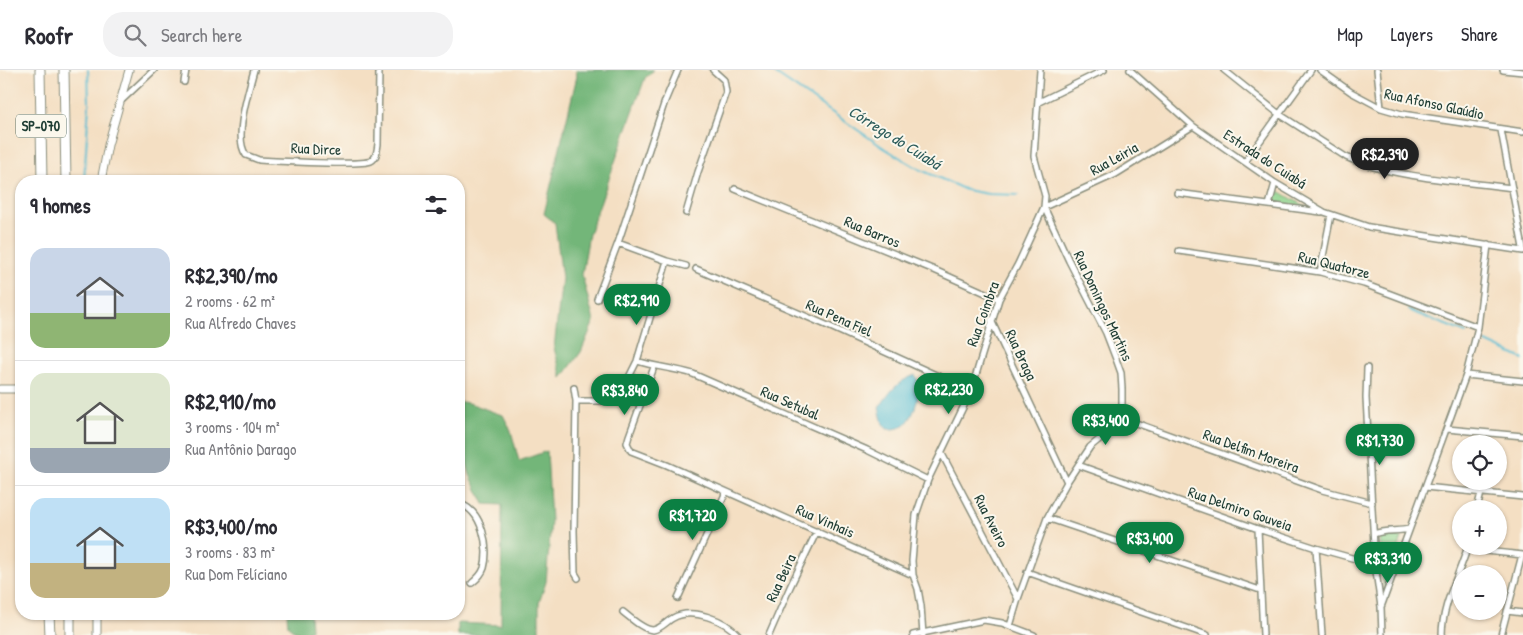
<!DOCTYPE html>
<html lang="en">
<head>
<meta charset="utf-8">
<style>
	:root { --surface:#fff; --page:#f2f2f3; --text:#2b2b33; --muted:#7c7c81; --line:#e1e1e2; --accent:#0b8043 }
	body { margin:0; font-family:"Patrick Hand",sans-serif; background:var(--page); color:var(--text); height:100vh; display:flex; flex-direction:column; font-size:19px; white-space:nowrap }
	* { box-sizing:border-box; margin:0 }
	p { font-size:16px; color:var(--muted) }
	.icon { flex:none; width:28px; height:28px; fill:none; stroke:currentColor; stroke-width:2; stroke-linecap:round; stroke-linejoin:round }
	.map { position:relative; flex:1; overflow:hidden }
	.panel { position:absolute; left:15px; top:105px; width:450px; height:445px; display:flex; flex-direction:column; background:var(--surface); border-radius:20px; box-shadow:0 1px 4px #0004 }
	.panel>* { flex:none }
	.buttons { position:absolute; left:1452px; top:365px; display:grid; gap:10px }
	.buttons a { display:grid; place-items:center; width:55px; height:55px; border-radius:50%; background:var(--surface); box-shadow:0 1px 4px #0004; font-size:25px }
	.price { position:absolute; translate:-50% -42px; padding:0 11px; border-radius:18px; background:var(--accent); color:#fff; font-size:16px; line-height:32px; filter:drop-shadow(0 1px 2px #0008) }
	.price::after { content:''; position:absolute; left:50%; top:30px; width:15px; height:11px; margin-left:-8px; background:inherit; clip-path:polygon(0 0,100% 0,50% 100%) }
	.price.selected { background:#222; color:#fff }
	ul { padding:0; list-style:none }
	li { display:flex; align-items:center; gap:15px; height:125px; padding:0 15px }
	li+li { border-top:1px solid var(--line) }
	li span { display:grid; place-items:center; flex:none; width:140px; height:100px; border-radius:15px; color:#555 }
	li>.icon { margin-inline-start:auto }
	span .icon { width:60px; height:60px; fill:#fffc; stroke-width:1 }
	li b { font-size:21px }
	h2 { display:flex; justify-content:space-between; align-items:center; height:60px; padding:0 15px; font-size:21px }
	header { display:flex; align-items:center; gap:30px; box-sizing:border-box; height:70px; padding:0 25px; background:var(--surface); border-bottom:1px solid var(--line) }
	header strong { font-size:24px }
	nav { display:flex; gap:28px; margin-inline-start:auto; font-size:18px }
	.search { width:350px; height:45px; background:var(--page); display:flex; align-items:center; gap:12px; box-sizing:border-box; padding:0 18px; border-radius:20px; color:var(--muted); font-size:19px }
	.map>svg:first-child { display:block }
</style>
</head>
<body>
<header>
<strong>Roofr</strong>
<div class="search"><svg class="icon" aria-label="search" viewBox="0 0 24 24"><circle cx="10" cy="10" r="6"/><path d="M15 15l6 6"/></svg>Search here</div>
<nav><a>Map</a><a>Layers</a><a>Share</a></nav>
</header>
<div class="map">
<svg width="1523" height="565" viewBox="0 0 1523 565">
	<rect width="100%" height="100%" fill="#fbf7ec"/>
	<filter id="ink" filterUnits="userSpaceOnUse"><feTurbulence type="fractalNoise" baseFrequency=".02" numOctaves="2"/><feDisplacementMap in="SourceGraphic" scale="10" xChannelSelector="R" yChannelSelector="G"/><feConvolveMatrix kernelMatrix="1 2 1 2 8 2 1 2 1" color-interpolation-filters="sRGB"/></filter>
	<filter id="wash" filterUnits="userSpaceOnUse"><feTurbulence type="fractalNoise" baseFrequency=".0096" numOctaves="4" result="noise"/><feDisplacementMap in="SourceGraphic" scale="20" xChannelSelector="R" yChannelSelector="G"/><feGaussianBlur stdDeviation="1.12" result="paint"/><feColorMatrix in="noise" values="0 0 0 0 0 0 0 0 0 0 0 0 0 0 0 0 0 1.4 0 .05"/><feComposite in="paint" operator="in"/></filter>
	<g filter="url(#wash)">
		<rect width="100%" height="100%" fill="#f4dfc3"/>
		<path fill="#8fd48e" stroke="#578861" d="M1277,120L1309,139L1273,134Z
			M1380,464L1393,467H1402L1384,524Z"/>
		<path fill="#73b679" stroke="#497a56" d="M576,0H654L645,8L589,164L582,205L594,251L581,282L562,308L554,278L562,208L555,153L544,144L577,6Z
			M459,332C470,331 490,342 503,345L511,361L519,391L547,381L551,451L546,512L539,533V565H458V553L501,555L502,435L484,434L470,405L459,365Z
			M287,544H310L311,560L300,565L288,556Z"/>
		<path fill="#53bbd1" stroke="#397c82" d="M915,305L921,318C914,338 913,361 887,359L883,354L879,338C890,322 896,312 915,305Z"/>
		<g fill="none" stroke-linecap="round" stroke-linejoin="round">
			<path stroke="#53bbd1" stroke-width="2" d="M770,0L884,78L919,99L966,120L988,124L1019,125
				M84,111L89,34L88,0
				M1408,240L1466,263
				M1486,272L1523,289"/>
		</g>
	</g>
	<g filter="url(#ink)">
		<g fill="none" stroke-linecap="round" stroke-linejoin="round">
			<g stroke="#8a8e7c" stroke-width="8">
				<path id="street" d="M254,0C249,20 233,68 246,85L259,90C277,91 360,96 371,91C377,88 377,80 378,74L379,0
					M1130,0L1193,56L1275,113L1324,142L1369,157L1523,181
					M1224,0L1279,44L1346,87C1392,108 1461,111 1512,118
					M1320,0L1351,22L1381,38L1402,44L1523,62
					M1377,0L1381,38
					M1503,0L1523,2
					M184,12L186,0
					M122,30L154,0
					M1039,32L1104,0
					M1501,60L1523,178
					M1245,92L1311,0
					M735,119L932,199L999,229
					M1177,123L1321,142
					M1269,135L1275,113
					M1044,137L1116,104L1193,56
					M686,143L698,102L726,22L724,10L713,0
					M618,173L667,191L686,196
					M1179,181L1320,202L1364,214L1478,257
					M696,199L826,255L971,321
					M1320,202L1331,145
					M597,229L618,173L665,31L678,0
					M991,250L1067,412
					M637,291C655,297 674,298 693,304L867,380L928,410
					M654,297L629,366L627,373L631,381L667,395L913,505
					M1367,298L1366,328L1375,494L1381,537
					M1466,305L1523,311
					M574,318L576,331L574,461L575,503L578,508
					M619,327L637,291L667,191
					M576,331H603L619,327L640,333
					M1122,348L1322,420L1372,433
					M1447,359L1523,366
					M942,384L1018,529
					M1078,395L1258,459L1316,478L1395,500
					M1425,417L1523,427
					M459,434C482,439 490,478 484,498C482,504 477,509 472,513
					M1477,439L1481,423
					M1047,448L1260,520
					M1258,459L1263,565
					M1374,464C1384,459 1398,462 1409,459
					M1316,478L1322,565
					M1467,479L1523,485
					M1027,502L1207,565
					M678,528L726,422
					M1507,541L1523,543
					M623,542C631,548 643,560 653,560C661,559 667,551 673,548C692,537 725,550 738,565
					M1010,556L1018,529L1047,448L1067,412L1090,377L1117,355L1122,348V319L1121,303L1116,289L1106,263L1069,191L1044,137
					M769,565L790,517L817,461
					M913,565L984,550L1002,553L1034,565
					M923,565L921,536L918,519L913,505L912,491L916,445L928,410L971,321L999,229L1018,194L1044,137L1045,126L1034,86L1040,0
					M1382,565L1381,537L1466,305L1478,257L1488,175
					M1442,565C1442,534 1459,506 1468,476
					M1501,565L1522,485"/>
			</g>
			<g stroke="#8a8e7c" stroke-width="9">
				<path id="secondary" d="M101,111L108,75L129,0
					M0,319H21
					M97,544V565"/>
			</g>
			<g stroke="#8a8e7c" stroke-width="11">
				<path id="highway" d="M40,0L42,111
					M64,0L66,111
					M49,544L50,565
					M70,544V565"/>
			</g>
			<use href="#street" stroke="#fff" stroke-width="5"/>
			<use href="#secondary" stroke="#fff" stroke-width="7"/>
			<use href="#highway" stroke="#fff" stroke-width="9"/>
		</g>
	</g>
	<g text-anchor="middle" stroke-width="4" stroke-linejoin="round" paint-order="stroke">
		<rect fill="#fbf7ec" stroke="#61756b" stroke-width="1" x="16" y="44.5" width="50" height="23" rx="4"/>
		<g font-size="14" font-weight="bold" fill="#1f3d34">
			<text x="41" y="61">SP-070</text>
		</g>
		<g font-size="15" fill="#1f3d34" stroke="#fbf7ec">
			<text transform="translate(1434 34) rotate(12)" y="5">Rua Afonso Glaúdio</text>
			<text transform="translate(316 79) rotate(2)" y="5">Rua Dirce</text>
			<text transform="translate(1114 89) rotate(-29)" y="5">Rua Leiria</text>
			<text transform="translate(1265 89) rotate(33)" y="5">Estrada do Cuiabá</text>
			<text transform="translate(872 162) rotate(23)" y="5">Rua Barros</text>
			<text transform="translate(1334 195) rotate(14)" y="5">Rua Quatorze</text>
			<text transform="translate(1103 236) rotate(65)" y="5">Rua Domingos Martins</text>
			<text transform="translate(983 244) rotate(-70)" y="5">Rua Coimbra</text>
			<text transform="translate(839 248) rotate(24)" y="5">Rua Pena Fiel</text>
			<text transform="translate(1021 285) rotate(65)" y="5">Rua Braga</text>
			<text transform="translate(790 333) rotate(24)" y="5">Rua Setubal</text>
			<text transform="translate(1251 381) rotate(20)" y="5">Rua Delfim Moreira</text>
			<text transform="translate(1240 439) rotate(19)" y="5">Rua Delmiro Gouveia</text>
			<text transform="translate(825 451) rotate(24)" y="5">Rua Vinhais</text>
			<text transform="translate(991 451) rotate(63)" y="5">Rua Aveiro</text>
			<text transform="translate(781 508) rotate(-65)" y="5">Rua Beira</text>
		</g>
		<g font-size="16" font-style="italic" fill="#2c5c5b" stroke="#fbf7ec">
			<text transform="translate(895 67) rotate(32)" y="6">Córrego do Cuiabá</text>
		</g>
	</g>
</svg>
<div class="buttons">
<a><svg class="icon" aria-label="locate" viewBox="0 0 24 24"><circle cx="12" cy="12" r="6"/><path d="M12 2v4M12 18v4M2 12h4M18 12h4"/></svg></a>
<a>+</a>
<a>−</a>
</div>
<b class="price selected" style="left:1385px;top:110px">R$2,390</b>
<b class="price" style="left:637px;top:256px">R$2,910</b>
<b class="price" style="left:949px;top:345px">R$2,230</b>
<b class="price" style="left:625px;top:346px">R$3,840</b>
<b class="price" style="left:1106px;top:376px">R$3,400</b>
<b class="price" style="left:1380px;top:396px">R$1,730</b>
<b class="price" style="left:693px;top:471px">R$1,720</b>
<b class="price" style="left:1150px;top:494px">R$3,400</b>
<b class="price" style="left:1388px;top:514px">R$3,310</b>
<section class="panel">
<h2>9 homes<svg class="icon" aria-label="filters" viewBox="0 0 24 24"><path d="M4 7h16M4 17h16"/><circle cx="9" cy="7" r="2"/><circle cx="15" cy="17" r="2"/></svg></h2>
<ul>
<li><span style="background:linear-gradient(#c9d6e8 65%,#8fb573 0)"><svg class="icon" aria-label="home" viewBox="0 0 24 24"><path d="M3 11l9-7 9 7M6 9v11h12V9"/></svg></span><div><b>R$2,390/mo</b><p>2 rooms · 62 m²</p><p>Rua Alfredo Chaves</p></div></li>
<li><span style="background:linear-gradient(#dfe7d0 75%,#9aa5b1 0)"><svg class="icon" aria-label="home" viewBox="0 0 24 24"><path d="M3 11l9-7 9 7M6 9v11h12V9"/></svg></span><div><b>R$2,910/mo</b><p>3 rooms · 104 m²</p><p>Rua Antônio Darago</p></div></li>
<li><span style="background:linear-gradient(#bfe0f5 65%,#c2b280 0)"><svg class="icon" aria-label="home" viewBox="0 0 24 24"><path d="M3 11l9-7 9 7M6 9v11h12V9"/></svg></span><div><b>R$3,400/mo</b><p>3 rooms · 83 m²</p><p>Rua Dom Felíciano</p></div></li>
</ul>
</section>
</div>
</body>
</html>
